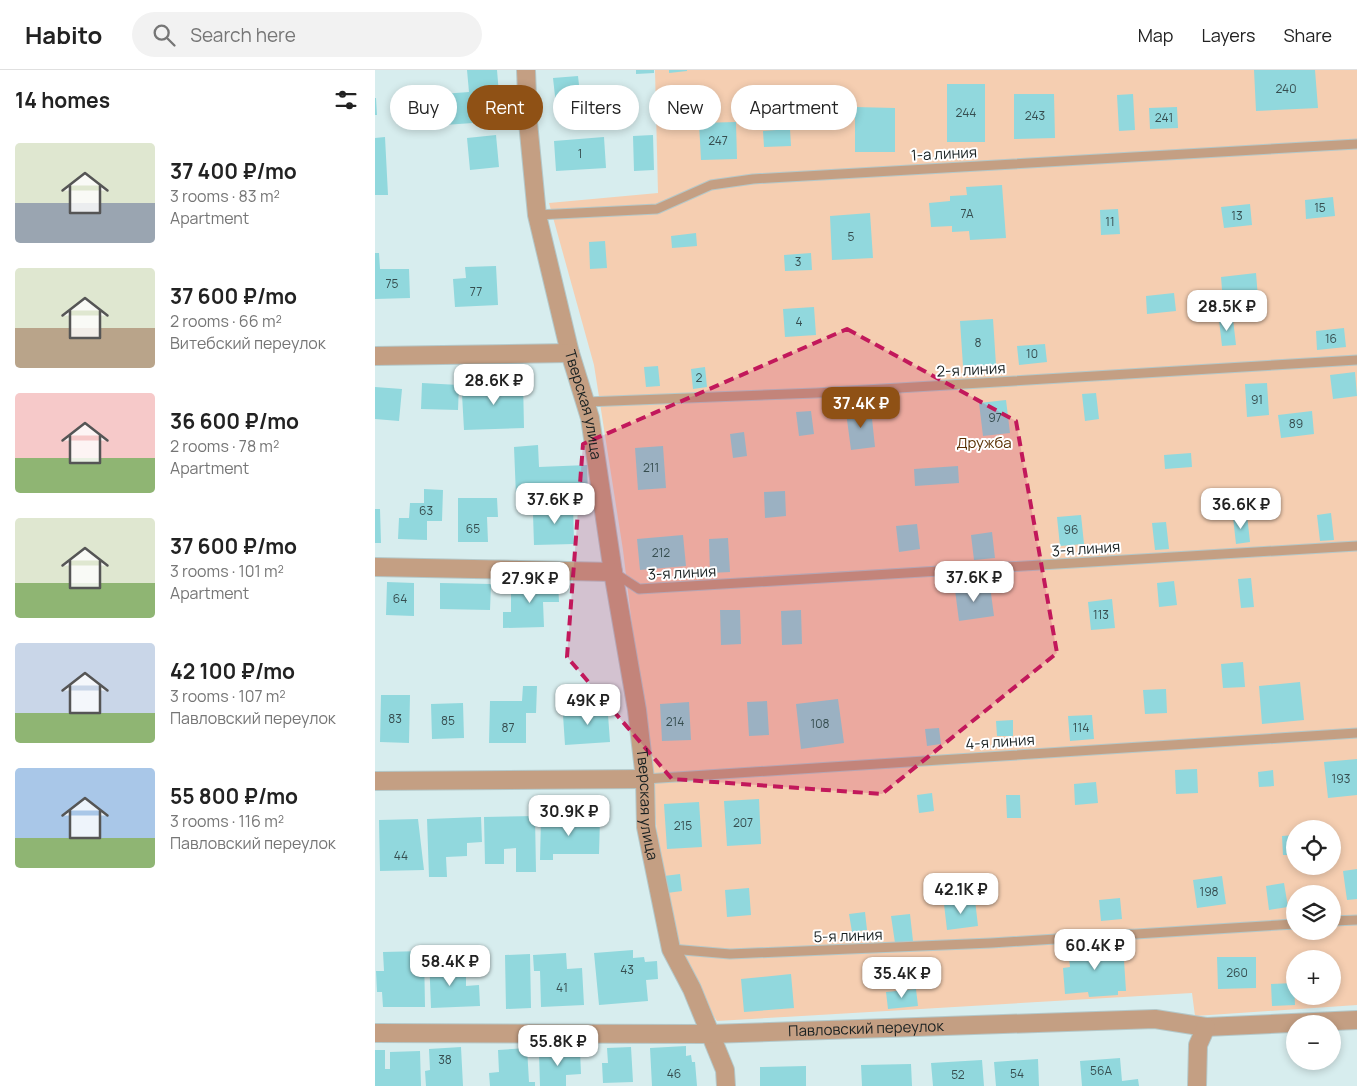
<!DOCTYPE html>
<html lang="en">
<head>
<meta charset="utf-8">
<style>
	:root { --surface:#fff; --page:#f2f2f2; --text:#222; --muted:#767676; --line:#e0e0e0; --accent:#8f5115 }
	body { margin:0; font-family:Manrope,sans-serif; background:var(--page); color:var(--text); height:100vh; display:flex; flex-direction:column; font-size:19px; white-space:nowrap }
	* { box-sizing:border-box; margin:0 }
	p { font-size:16px; color:var(--muted) }
	.icon { flex:none; width:28px; height:28px; fill:none; stroke:currentColor; stroke-width:2; stroke-linecap:round; stroke-linejoin:round }
	.map { position:relative; flex:1; overflow:hidden }
	.drawer { display:flex; flex-direction:column; background:var(--surface); width:375px }
	.drawer>* { flex:none }
	.top-card { position:absolute; left:15px; top:15px; width:475px; height:45px; display:flex; gap:10px }
	.fabs { position:absolute; left:911px; top:750px; display:grid; gap:10px }
	.fabs a { display:grid; place-items:center; width:55px; height:55px; border-radius:50%; background:var(--surface); box-shadow:0 2px 8px #0003; font-size:25px }
	.price { position:absolute; translate:-50% -42px; padding:0 11px; border-radius:10px; background:#fff; color:#222; font-size:16px; line-height:32px; filter:drop-shadow(0 1px 2px #0008) }
	.price::after { content:''; position:absolute; left:50%; top:30px; width:15px; height:11px; margin-left:-8px; background:inherit; clip-path:polygon(0 0,100% 0,50% 100%) }
	.price.on { background:var(--accent); color:#fff }
	ul { padding:0; list-style:none }
	li { display:flex; align-items:center; gap:15px; height:125px; padding:0 15px }
	li span { display:grid; place-items:center; flex:none; width:140px; height:100px; border-radius:5px; color:#555 }
	li>.icon { margin-inline-start:auto }
	span .icon { width:60px; height:60px; fill:#fffc; stroke-width:1 }
	li b { font-size:21px }
	h2 { display:flex; justify-content:space-between; align-items:center; height:60px; padding:0 15px; font-size:21px }
	.tag { padding:0 18px; border-radius:22px; background:var(--surface); box-shadow:0 2px 8px #0003; font-size:18px; line-height:45px }
	.tag.on { background:var(--accent); color:#fff }
	header { display:flex; align-items:center; gap:30px; box-sizing:border-box; height:70px; padding:0 25px; background:var(--surface); border-bottom:1px solid var(--line) }
	header strong { font-size:24px }
	nav { display:flex; gap:28px; margin-inline-start:auto; font-size:18px }
	.search { width:350px; height:45px; background:var(--page); display:flex; align-items:center; gap:12px; box-sizing:border-box; padding:0 18px; border-radius:28px; color:var(--muted); font-size:19px }
	main { display:flex; flex:1; min-height:0 }
	.map>svg:first-child { display:block }
</style>
</head>
<body>
<header>
<strong>Habito</strong>
<div class="search"><svg class="icon" aria-label="search" viewBox="0 0 24 24"><circle cx="10" cy="10" r="6"/><path d="M15 15l6 6"/></svg>Search here</div>
<nav><a>Map</a><a>Layers</a><a>Share</a></nav>
</header>
<main>
<section class="drawer">
<h2>14 homes<svg class="icon" aria-label="filters" viewBox="0 0 24 24"><path d="M4 7h16M4 17h16"/><circle cx="9" cy="7" r="2"/><circle cx="15" cy="17" r="2"/></svg></h2>
<ul>
<li><span style="background:linear-gradient(#dfe7d0 60%,#9aa5b1 0)"><svg class="icon" aria-label="home" viewBox="0 0 24 24"><path d="M3 11l9-7 9 7M6 9v11h12V9"/></svg></span><div><b>37 400 ₽/mo</b><p>3 rooms · 83 m²</p><p>Apartment</p></div></li>
<li><span style="background:linear-gradient(#dfe7d0 60%,#b9a48a 0)"><svg class="icon" aria-label="home" viewBox="0 0 24 24"><path d="M3 11l9-7 9 7M6 9v11h12V9"/></svg></span><div><b>37 600 ₽/mo</b><p>2 rooms · 66 m²</p><p>Витебский переулок</p></div></li>
<li><span style="background:linear-gradient(#f6c9c9 65%,#8fb573 0)"><svg class="icon" aria-label="home" viewBox="0 0 24 24"><path d="M3 11l9-7 9 7M6 9v11h12V9"/></svg></span><div><b>36 600 ₽/mo</b><p>2 rooms · 78 m²</p><p>Apartment</p></div></li>
<li><span style="background:linear-gradient(#dfe7d0 65%,#8fb573 0)"><svg class="icon" aria-label="home" viewBox="0 0 24 24"><path d="M3 11l9-7 9 7M6 9v11h12V9"/></svg></span><div><b>37 600 ₽/mo</b><p>3 rooms · 101 m²</p><p>Apartment</p></div></li>
<li><span style="background:linear-gradient(#c9d6e8 70%,#8fb573 0)"><svg class="icon" aria-label="home" viewBox="0 0 24 24"><path d="M3 11l9-7 9 7M6 9v11h12V9"/></svg></span><div><b>42 100 ₽/mo</b><p>3 rooms · 107 m²</p><p>Павловский переулок</p></div></li>
<li><span style="background:linear-gradient(#a9c7e8 70%,#8fb573 0)"><svg class="icon" aria-label="home" viewBox="0 0 24 24"><path d="M3 11l9-7 9 7M6 9v11h12V9"/></svg></span><div><b>55 800 ₽/mo</b><p>3 rooms · 116 m²</p><p>Павловский переулок</p></div></li>
</ul>
</section>
<div class="map">
<svg width="982" height="1016" viewBox="0 0 982 1016">
	<rect width="100%" height="100%" fill="#d7edee"/>
	<path fill="#f5ceb1" fill-rule="evenodd" d="M280,0H982V935L820,946L817,923L342,951L297,887L248,480L219,295L174,133L283,123ZM920,759H958V796H920ZM920,824H958V861H920ZM920,889H958V926H920Z"/>
	<path fill="#91d8dd" d="M92,0H122L125,36L97,39L98,53L69,55L67,24L94,22Z
		M261,0H279V3L261,4Z
		M294,0H312V1L294,3Z
		M879,0H940L943,38L881,41Z
		M203,6L206,33L181,35L178,8Z
		M572,14H610V72H572Z
		M639,24H679L680,68L639,69Z
		M758,24L760,60L744,61L742,25Z
		M0,28H1L2,45H0Z
		M480,37L520,38V82H480Z
		M802,37L803,58L775,59L774,38Z
		M361,52L362,89L326,90L324,53Z
		M415,59L416,76L389,77L388,61Z
		M121,65L124,97L95,100L92,68Z
		M278,65L279,100L259,101L258,66Z
		M10,67L13,125H0V68Z
		M229,67L231,98L181,101L179,71Z
		M627,115L631,168L595,170L594,161L577,162V156L556,157L554,133L575,131V126L592,125L591,117Z
		M958,127L960,146L931,149L930,130Z
		M875,134L877,155L849,158L846,137Z
		M743,139L745,164L726,165L725,140Z
		M495,143L498,188L457,190L455,146Z
		M321,163L322,176L297,178L296,166Z
		M230,171L232,198L215,199L214,172Z
		M0,183H4L5,199H34L35,228L0,229Z
		M436,183L437,200L410,201L409,185Z
		M121,196L123,235L80,237L78,209L91,208L90,197Z
		M881,203L883,228L848,232L846,207Z
		M799,223L801,241L772,244L771,226Z
		M439,237L441,265L410,267L408,239Z
		M618,249L621,295L588,296L585,251Z
		M858,249L861,275L847,276L844,250Z
		M969,258L971,277L942,280L941,261Z
		M670,274L672,292L644,295L642,276Z
		M283,296L285,316L271,317L269,297Z
		M330,297L332,317L318,319L316,299Z
		M980,302L982,326L958,329L955,305Z
		M148,311L149,358L89,360L87,324H96V313Z
		M47,313L84,315L83,340L46,339Z
		M892,313L894,345L872,347L870,314Z
		M0,317L27,319L24,351L0,349Z
		M721,323L724,349L710,351L707,324Z
		M631,330L635,363L608,366L604,333Z
		M496,339L500,377L476,380L471,342Z
		M436,341L439,364L424,366L421,342Z
		M937,341L939,364L906,368L903,345Z
		M369,362L372,386L358,388L355,364Z
		M163,375L164,397L212,395L213,426L184,427L183,415L160,416L161,425L141,426L139,377Z
		M288,376L291,418L263,420L260,378Z
		M816,383L817,397L790,399L789,385Z
		M583,396L584,413L540,416L539,399Z
		M49,419L68,420L67,451H52V470L23,469L24,448H34L35,433H49Z
		M410,421L411,446L390,448L389,422Z
		M83,428H122L123,447H112L113,472H83Z
		M176,432H198L199,474L159,475L158,444H176Z
		M0,439H5L6,473H0Z
		M956,443L959,470L945,471L942,445Z
		M706,445L709,474L685,476L682,447Z
		M872,445L875,472L861,474L858,447Z
		M791,452L794,479L780,480L777,453Z
		M542,454L545,479L524,482L521,456Z
		M617,462L620,488L599,490L596,465Z
		M308,465L311,496L265,500L262,469Z
		M353,468L355,502L335,503L334,469Z
		M876,508L879,537L866,538L863,509Z
		M799,511L802,535L784,537L782,513Z
		M12,512L39,513V546L11,545Z
		M136,512H183L184,532H168L169,557L128,558V542H136Z
		M65,513L116,514L115,540L65,539Z
		M615,516L619,546L584,551L580,520Z
		M737,529L740,558L716,560L713,532Z
		M345,540H365L366,574L346,575Z
		M426,540L427,574L407,575L406,541Z
		M868,592L870,617L848,618L846,594Z
		M925,612L929,650L887,654L884,616Z
		M148,616H162L161,643H151V673H114L115,631H147Z
		M791,619L792,643L770,644L768,620Z
		M6,625H35L34,673L5,672Z
		M463,629L469,673L426,679L421,634Z
		M232,631L235,672L190,675L188,645L212,644L211,633Z
		M392,631L394,665L374,666L372,632Z
		M314,632L316,670L287,671L285,634Z
		M88,633L89,668L57,669L56,634Z
		M717,645L719,669L695,671L693,646Z
		M638,650V666H622L621,651Z
		M564,658L566,674L552,676L550,659Z
		M982,689V725L953,728L949,692Z
		M822,699L823,723L801,724L800,700Z
		M898,700L899,716L884,717L883,702Z
		M721,712L723,733L700,735L699,714Z
		M557,723L559,741L544,743L542,725Z
		M631,725H645L646,748H632Z
		M384,729L386,774L352,776L349,731Z
		M324,732L327,777L292,779L289,734Z
		M160,746L161,802H141V778L129,779V794H110L109,747Z
		M106,747L107,772L92,773V786L71,787L72,807H54L52,749Z
		M166,748L225,749L224,784H178V790H165Z
		M43,749L49,800L5,801L4,750Z
		M920,765V785H908L907,766Z
		M982,799V829L972,830L968,801Z
		M305,804L307,821L292,823L289,806Z
		M847,806L851,834L822,838L818,810Z
		M909,813L913,837L894,840L891,816Z
		M374,818L376,845L352,847L350,820Z
		M745,828L747,849L726,851L724,830Z
		M600,830L603,856L572,860L569,834Z
		M490,842L492,860L477,862L474,844Z
		M535,844L538,871L520,873L516,846Z
		M704,872L710,875L712,882L727,881L726,876L748,875L751,921H743V925L714,927L713,922L690,924L688,898L695,897L693,878Z
		M258,880V888L269,887L270,892L282,891L283,909L271,910L273,931L224,935L219,883Z
		M49,881L50,937H8L7,922H2L1,901H9L8,882Z
		M191,883L192,899L207,898L209,935L166,937L165,901H159L158,885Z
		M155,884L156,938L131,939L130,885Z
		M54,886H73L74,907L91,906V916L104,915L105,936L56,938Z
		M842,887H881V918L843,919Z
		M416,904L419,938L369,942L366,909Z
		M919,913L920,935L897,936L896,914Z
		M541,919L543,936L513,939L511,922Z
		M311,976V986L316,985L317,992H320L322,1016H277L275,978Z
		M86,977L88,1016H51L50,1001L55,1000L54,979Z
		M256,977L258,1012L228,1013L227,993H233L232,978Z
		M152,978L154,1012H160V1016H115L114,1003L124,1002L123,980Z
		M0,980H10V999H15V982L45,981L46,1016H0Z
		M205,980L206,1004L191,1005V1016H165L164,982Z
		M745,988L747,1011L763,1009L764,1016H707L705,991Z
		M663,989L664,1016H621L619,992Z
		M607,990L609,1016H558L556,993Z
		M536,994L537,1016H487L486,995Z
		M431,996V1016H385V997Z"/>
	<g fill="none" stroke-linecap="round" stroke-linejoin="round">
		<g stroke="#b4c8c9" stroke-width="11">
			<path id="lane" d="M162,145L282,139L336,115L378,109L982,74
				M211,332L441,323L982,290
				M238,502L264,519L982,476
				M270,709L982,663
				M958,851L982,850
				M296,879L355,884L616,873L920,854"/>
		</g>
		<g stroke="#b4c8c9" stroke-width="20">
			<g id="street">
				<path id="s1" d="M151,0L153,52L162,145L195,283L215,348L238,502L262,640L270,709L271,757L296,879L317,919L350,1000L351,1016"/>
				<path d="M0,286L195,283"/>
				<path d="M0,497L238,502"/>
				<path d="M0,711L270,709"/>
				<path id="s2" d="M0,963L334,964L780,949L831,957L982,950"/>
				<path d="M822,1016L823,975L831,957"/>
			</g>
		</g>
		<use href="#lane" stroke="#c49f83" stroke-width="9"/>
		<use href="#street" stroke="#c49f83" stroke-width="18"/>
	</g>
	<path fill="#c2185b" fill-opacity="0.2" stroke="#c2185b" stroke-width="4" stroke-dasharray="10 6" stroke-linejoin="round" d="M472,259L641,351L682,583L507,724L297,709L192,587L208,374Z"/>
	<g text-anchor="middle" stroke-width="4" stroke-linejoin="round" paint-order="stroke">
		<g font-size="12" fill="#364d4f">
			<text x="911" y="23">240</text>
			<text x="591" y="47">244</text>
			<text x="660" y="50">243</text>
			<text x="789" y="52">241</text>
			<text x="343" y="75">247</text>
			<text x="205" y="88">1</text>
			<text x="945" y="142">15</text>
			<text x="592" y="148">7А</text>
			<text x="862" y="150">13</text>
			<text x="735" y="156">11</text>
			<text x="476" y="171">5</text>
			<text x="423" y="196">3</text>
			<text x="17" y="218">75</text>
			<text x="101" y="226">77</text>
			<text x="424" y="256">4</text>
			<text x="956" y="273">16</text>
			<text x="603" y="277">8</text>
			<text x="657" y="288">10</text>
			<text x="324" y="312">2</text>
			<text x="882" y="334">91</text>
			<text x="620" y="352">97</text>
			<text x="921" y="358">89</text>
			<text x="276" y="402">211</text>
			<text x="51" y="445">63</text>
			<text x="98" y="463">65</text>
			<text x="696" y="464">96</text>
			<text x="286" y="487">212</text>
			<text x="25" y="533">64</text>
			<text x="726" y="549">113</text>
			<text x="20" y="653">83</text>
			<text x="73" y="655">85</text>
			<text x="300" y="656">214</text>
			<text x="445" y="658">108</text>
			<text x="133" y="662">87</text>
			<text x="706" y="662">114</text>
			<text x="966" y="713">193</text>
			<text x="368" y="757">207</text>
			<text x="308" y="760">215</text>
			<text x="26" y="790">44</text>
			<text x="834" y="826">198</text>
			<text x="252" y="904">43</text>
			<text x="862" y="907">260</text>
			<text x="187" y="922">41</text>
			<text x="70" y="994">38</text>
			<text x="726" y="1005">56А</text>
			<text x="299" y="1008">46</text>
			<text x="642" y="1008">54</text>
			<text x="583" y="1009">52</text>
		</g>
		<g font-size="15" fill="#171f20" stroke="#fff">
			<text transform="translate(569 84) rotate(-3)" y="5">1-а линия</text>
			<text transform="translate(596 300) rotate(-3)" y="5">2-я линия</text>
			<text dy="5" stroke="none"><textPath href="#s1" startOffset="341">Тверская улица</textPath></text>
			<text transform="translate(711 479) rotate(-4)" y="5">3-я линия</text>
			<text transform="translate(307 503) rotate(-3)" y="5">3-я линия</text>
			<text transform="translate(625 672) rotate(-4)" y="5">4-я линия</text>
			<text dy="5" stroke="none"><textPath href="#s1" startOffset="746">Тверская улица</textPath></text>
			<text transform="translate(473 866) rotate(-2)" y="5">5-я линия</text>
			<text dy="5" stroke="none"><textPath href="#s2" startOffset="491">Павловский переулок</textPath></text>
		</g>
		<g font-size="15" fill="#5a3004" stroke="#fff">
			<text x="609" y="378">Дружба</text>
		</g>
	</g>
</svg>
<div class="fabs">
<a><svg class="icon" aria-label="locate" viewBox="0 0 24 24"><circle cx="12" cy="12" r="6"/><path d="M12 2v4M12 18v4M2 12h4M18 12h4"/></svg></a>
<a><svg class="icon" aria-label="layers" viewBox="0 0 24 24"><path d="M12 4l9 5-9 5-9-5zM3 14l9 5 9-5"/></svg></a>
<a>+</a>
<a>−</a>
</div>
<b class="price" style="left:852px;top:262px">28.5K ₽</b>
<b class="price" style="left:119px;top:336px">28.6K ₽</b>
<b class="price on" style="left:486px;top:359px">37.4K ₽</b>
<b class="price" style="left:180px;top:455px">37.6K ₽</b>
<b class="price" style="left:866px;top:460px">36.6K ₽</b>
<b class="price" style="left:599px;top:533px">37.6K ₽</b>
<b class="price" style="left:155px;top:534px">27.9K ₽</b>
<b class="price" style="left:213px;top:656px">49K ₽</b>
<b class="price" style="left:194px;top:767px">30.9K ₽</b>
<b class="price" style="left:586px;top:845px">42.1K ₽</b>
<b class="price" style="left:720px;top:901px">60.4K ₽</b>
<b class="price" style="left:75px;top:917px">58.4K ₽</b>
<b class="price" style="left:527px;top:929px">35.4K ₽</b>
<b class="price" style="left:183px;top:997px">55.8K ₽</b>
<div class="top-card">
<a class="tag">Buy</a>
<a class="tag on">Rent</a>
<a class="tag">Filters</a>
<a class="tag">New</a>
<a class="tag">Apartment</a>
</div>
</div>
</main>
</body>
</html>
